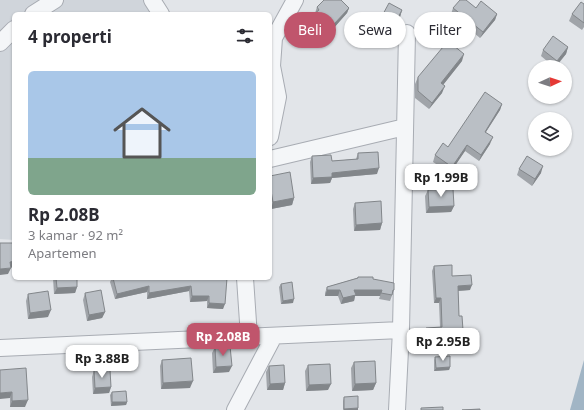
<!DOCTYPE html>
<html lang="id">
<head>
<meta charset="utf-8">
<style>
	:root { --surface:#fff; --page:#f7f7f7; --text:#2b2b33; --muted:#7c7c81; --line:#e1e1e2; --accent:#c0556c }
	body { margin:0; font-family:"Noto Sans",sans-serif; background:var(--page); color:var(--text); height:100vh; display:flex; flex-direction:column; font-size:15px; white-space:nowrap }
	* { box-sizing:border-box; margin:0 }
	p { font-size:13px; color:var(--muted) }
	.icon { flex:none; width:22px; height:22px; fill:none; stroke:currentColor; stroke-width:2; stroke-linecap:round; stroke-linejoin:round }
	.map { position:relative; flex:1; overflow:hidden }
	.drawer { position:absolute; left:12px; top:12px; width:260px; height:268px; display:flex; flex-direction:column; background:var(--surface); border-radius:6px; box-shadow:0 1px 3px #0004 }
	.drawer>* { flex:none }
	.banner { position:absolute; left:284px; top:12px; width:240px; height:36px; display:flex; gap:8px }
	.needle { width:26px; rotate:87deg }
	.fabs { position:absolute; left:528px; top:60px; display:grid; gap:8px }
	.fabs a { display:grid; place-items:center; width:44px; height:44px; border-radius:50%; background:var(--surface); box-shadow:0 1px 3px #0004; font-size:20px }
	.price { position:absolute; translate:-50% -34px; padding:0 9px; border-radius:8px; background:#fff; color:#222; font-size:13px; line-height:26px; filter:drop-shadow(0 1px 2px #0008) }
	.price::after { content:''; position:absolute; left:50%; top:24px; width:12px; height:9px; margin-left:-6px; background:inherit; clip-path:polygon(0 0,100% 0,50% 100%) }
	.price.selected { background:var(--accent); color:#fff }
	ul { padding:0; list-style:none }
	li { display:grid; align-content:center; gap:8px; height:212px; padding:0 16px }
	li+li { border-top:1px solid var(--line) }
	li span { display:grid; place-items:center; height:124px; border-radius:6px; color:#555 }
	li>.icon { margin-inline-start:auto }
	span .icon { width:72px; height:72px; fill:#fffc; stroke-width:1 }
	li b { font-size:17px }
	h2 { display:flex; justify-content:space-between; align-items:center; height:48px; padding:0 16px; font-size:17px }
	.pill { padding:0 14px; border-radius:18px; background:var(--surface); box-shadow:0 1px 3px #0004; font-size:14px; line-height:36px }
	.pill.selected { background:var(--accent); color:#fff }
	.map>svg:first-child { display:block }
</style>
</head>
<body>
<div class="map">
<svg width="584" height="410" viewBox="0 0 584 410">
	<rect width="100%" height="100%" fill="#e2e5e9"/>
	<path fill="#d0d5db" d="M0,0H162L164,14H14V240L0,239Z"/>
	<path fill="#a1b5c5" d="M584,360V410H570Z"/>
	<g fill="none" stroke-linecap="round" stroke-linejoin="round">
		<g stroke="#a8acb3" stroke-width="18">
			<path id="minor" d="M152,0L161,14
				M33,14L55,0
				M0,43L14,29
				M270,137L278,97L272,66L274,38L295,0
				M270,159L405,127
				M245,278L249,337
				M0,348L401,330
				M235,410L274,336
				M397,410L401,330L407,33"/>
		</g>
		<use href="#minor" stroke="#f4f6f8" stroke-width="16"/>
	</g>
	<path fill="#a0a4a9" d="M584,4V27L582,30L569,21L572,14Z
		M317,7L349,8L347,13L332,30L326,24L298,46L291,37L293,31L315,13Z
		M453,8H476L497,14L495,20L480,38L451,14Z
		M402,10L400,17L392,30L380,22L382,16Z
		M568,47L566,54L556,67H554L541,56L543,50Z
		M462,61L443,85L442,93L429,109L415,98V84L418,77Z
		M502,104L500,110L486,132L490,144L479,161L465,151L450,173L433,162L435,155L448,147Z
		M358,153L377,174L332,178L330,183L311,184L310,162L312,156L332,161L356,159Z
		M519,169L541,173L532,186L517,175Z
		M270,176L294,198L292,205L271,209L270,204Z
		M428,190L454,206L451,212L426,213L425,196Z
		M355,203L382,223L380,230L354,231L353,209Z
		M434,266L452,276L470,290L458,291L459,316L463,330L461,336L444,337V343L442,348L425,349V333L426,328L440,327L439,303H434L432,271Z
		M358,277L373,279L394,290L390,301L379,299L380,296H355L354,301L341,304L338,296H325V293L327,287L357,278Z
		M53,278H77V287L75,293L54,294Z
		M112,278H227L223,309L207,308V301L190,302L189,291L147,299V292L115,299L110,282Z
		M281,284L293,303L281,304L279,287Z
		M85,293L105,312L102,318L87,321L83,300Z
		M28,294L48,317L28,319L26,301Z
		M215,347L229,372L213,373L212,353Z
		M435,357L450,367L449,370L434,371V360Z
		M162,360L190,388L161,389L160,366Z
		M354,362L376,383L373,390L352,391L351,368Z
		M308,365L328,390L306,391L305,371Z
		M269,366L285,383L283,390H267L266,372Z
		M0,370L25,407H10V398Z
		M94,370L111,387L109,393L93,394L92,377Z
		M112,392L127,402L126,405L111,406L110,395Z
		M344,397L358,408V410H343V401Z"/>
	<path fill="#82868a" d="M349,8L347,13L332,30L334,24Z
		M402,10L400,17L392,30L395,23Z
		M497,14L495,20L480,38L483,32Z
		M328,18L326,24L298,46L300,40Z
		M568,47L566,54L555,67L557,61Z
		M464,54L462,61L439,90L441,83Z
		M445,86L442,93L429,109L432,103Z
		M502,104L500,110L482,138L485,132Z
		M493,137L490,144L479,161L481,155Z
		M467,145L465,151L450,173L452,167Z
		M543,166L541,173L532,186L535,179Z
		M379,168L377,174L332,178L330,183L311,184L313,178L332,173Z
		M294,198L292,205L271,209L273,202Z
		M454,206L451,212L426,213L429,207Z
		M382,223L380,230L354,231L356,225Z
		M14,261V267L8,268L10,262Z
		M11,268L8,274L0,275V269Z
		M472,285L470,290L456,291L458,286Z
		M149,286L147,292L115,299L117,294Z
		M191,286L189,291L147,299L149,293Z
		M77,287L75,293L54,294L57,288Z
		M327,290H340L338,296H325Z
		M354,290H382L380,296H355L354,301L341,304L343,298Z
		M192,296H209L207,301L190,302Z
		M436,298H441L439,303H434Z
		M294,299L293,303L281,304L283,301Z
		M209,303L225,304L223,309L207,308Z
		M51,310L48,317L28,319L30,313Z
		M105,312L102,318L87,321L89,315Z
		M463,330L461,336L442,337L443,332Z
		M444,343L442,348L425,349L427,344Z
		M232,366L229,372L213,373L216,367Z
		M450,367L449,370L434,371L436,368Z
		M193,381L190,388L161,389L163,383Z
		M285,383L283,390H267L270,384Z
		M376,383L373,390L352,391L355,384Z
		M331,384L328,390L306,391L309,385Z
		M111,387L109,393L93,394L95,388Z
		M12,392L10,398L0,399V393Z
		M28,400L25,407H10L12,401Z
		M112,402H127L126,405L111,406Z
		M358,408V410H344V409Z"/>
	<path fill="#babfc5" stroke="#82868a" d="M324,0H341L349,8L334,24L328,18L300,40L293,31L319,10L317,7Z
		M460,0H466L476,8L481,1L497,14L483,32L453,8Z
		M581,2L584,4V23L572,14Z
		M389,3L402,10L395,23L382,16Z
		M553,36L568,47L557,61L543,50Z
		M448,41L464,54L441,83L445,86L432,103L418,91V77Z
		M485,92L502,104L485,132L493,137L481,155L467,145L452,167L435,155L443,143L448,147Z
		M378,152L379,168L332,173V177L313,178L312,156L331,155L332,161L358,159V153Z
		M527,156L543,166L535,179L519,169Z
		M290,172L294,198L273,202L270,185V176Z
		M453,189L454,206L429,207L428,190Z
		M381,201L382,223L356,225L355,203Z
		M0,243H14V261L10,262L11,268L0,269Z
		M452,265V276L471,275L472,285L458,286L459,316H462L463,330L443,332L444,343L427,344L426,328L442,327L441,298H436L434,266Z
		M358,277H373V279L394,283V290H393L392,295L381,293L382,290H354L356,295L343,298L340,290H327V287L358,278Z
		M56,278H77V287L57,288Z
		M113,278H227L225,304L209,303V296H192L191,286L149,293V286L117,294Z
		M292,282L294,299L283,301L281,284Z
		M101,290L105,312L89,315L85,293Z
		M48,291L51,310L30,313L28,294Z
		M230,346L232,366L216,367L215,347Z
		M450,356V367L436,368L435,357Z
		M191,358L193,381L163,383L162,360Z
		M375,361L376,383L355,384L354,362Z
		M330,364L331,384L309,385L308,365Z
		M284,365L285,383L270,384L269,366Z
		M26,368L28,400L12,401V392L0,393V370Z
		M94,370H110L111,387L95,388Z
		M126,391L127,402H112V392Z
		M358,396V408L344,409V397Z
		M443,407V410H421V408Z
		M480,409V410H462Z"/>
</svg>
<div class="fabs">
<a><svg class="needle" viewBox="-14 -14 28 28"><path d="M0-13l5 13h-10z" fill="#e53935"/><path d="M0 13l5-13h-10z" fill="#7c7c81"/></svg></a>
<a><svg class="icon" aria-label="layers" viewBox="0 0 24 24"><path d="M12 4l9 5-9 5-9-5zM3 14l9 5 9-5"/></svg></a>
</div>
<b class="price" style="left:441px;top:198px">Rp 1.99B</b>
<b class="price selected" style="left:223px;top:357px">Rp 2.08B</b>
<b class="price" style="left:443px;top:362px">Rp 2.95B</b>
<b class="price" style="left:102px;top:379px">Rp 3.88B</b>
<div class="banner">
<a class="pill selected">Beli</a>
<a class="pill">Sewa</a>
<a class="pill">Filter</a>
</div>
<section class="drawer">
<h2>4 properti<svg class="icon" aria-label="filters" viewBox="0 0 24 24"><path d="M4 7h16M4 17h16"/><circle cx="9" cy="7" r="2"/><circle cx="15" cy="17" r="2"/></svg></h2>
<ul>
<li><span style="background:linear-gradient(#a9c7e8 70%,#7fa58c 0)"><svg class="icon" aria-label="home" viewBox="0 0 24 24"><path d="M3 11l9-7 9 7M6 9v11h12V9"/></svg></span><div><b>Rp 2.08B</b><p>3 kamar · 92 m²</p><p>Apartemen</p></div></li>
</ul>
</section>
</div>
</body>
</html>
